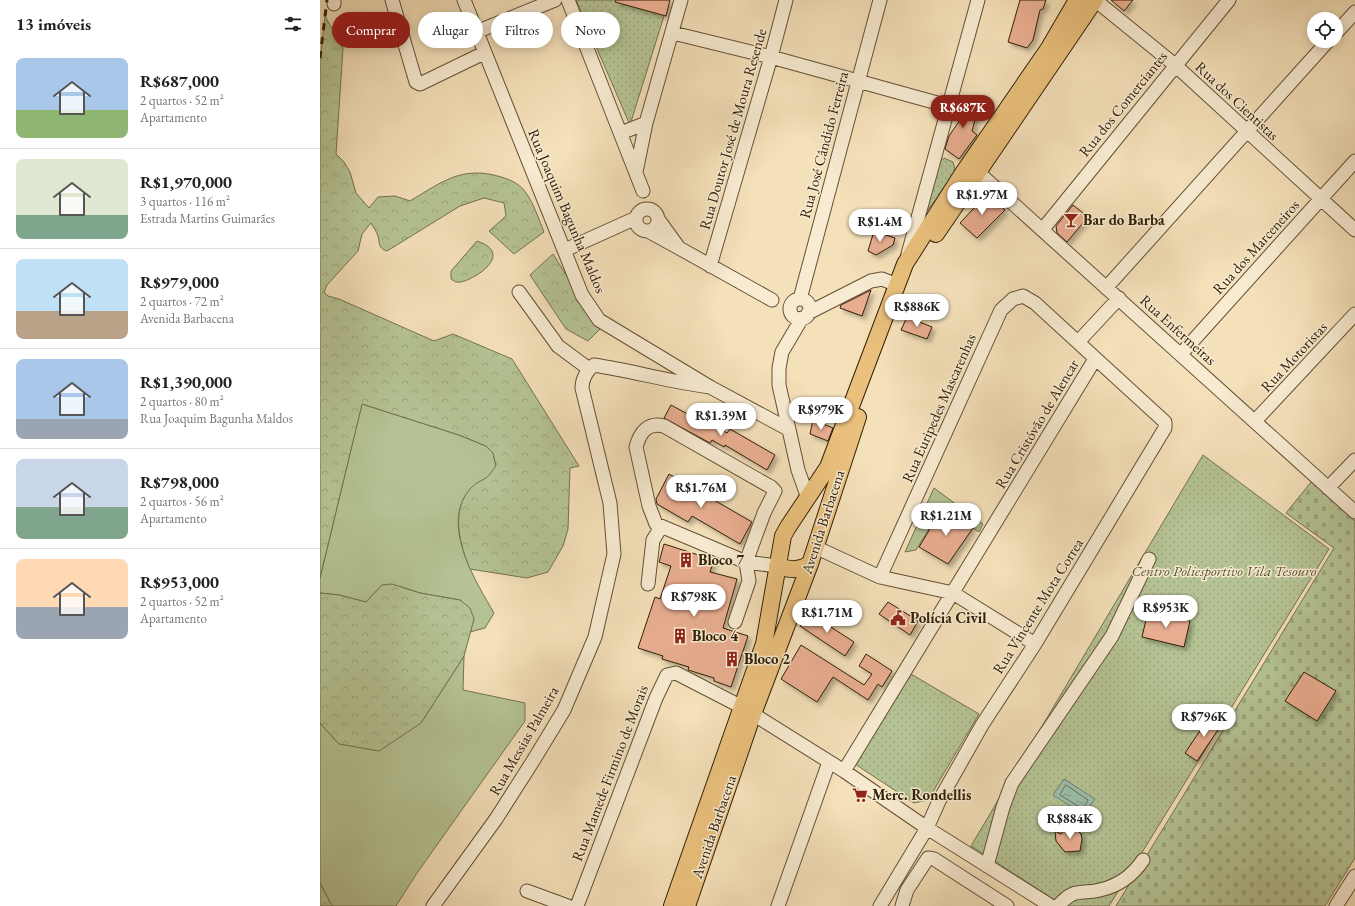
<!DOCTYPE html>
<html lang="pt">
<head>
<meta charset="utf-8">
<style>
	:root { --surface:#fff; --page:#f2f2f2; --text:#202124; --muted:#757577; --line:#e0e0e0; --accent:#8f2418 }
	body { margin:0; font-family:"EB Garamond",serif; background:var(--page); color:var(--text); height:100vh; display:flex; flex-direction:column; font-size:15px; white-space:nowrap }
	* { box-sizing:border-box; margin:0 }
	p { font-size:13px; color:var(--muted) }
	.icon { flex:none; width:22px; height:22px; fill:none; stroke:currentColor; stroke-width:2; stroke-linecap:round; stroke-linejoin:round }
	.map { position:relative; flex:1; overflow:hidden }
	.drawer { display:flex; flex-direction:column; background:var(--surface); width:320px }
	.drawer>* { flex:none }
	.guide { position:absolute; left:12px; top:12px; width:380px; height:36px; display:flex; gap:8px }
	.controls { position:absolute; left:987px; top:12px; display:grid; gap:8px }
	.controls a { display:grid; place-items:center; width:36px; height:36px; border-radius:50%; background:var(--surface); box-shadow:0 2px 10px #0003; font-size:20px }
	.price { position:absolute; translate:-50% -34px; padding:0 9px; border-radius:14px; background:#fff; color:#222; font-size:13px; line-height:26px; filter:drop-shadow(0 1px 2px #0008) }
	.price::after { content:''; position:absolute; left:50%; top:24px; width:12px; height:9px; margin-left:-6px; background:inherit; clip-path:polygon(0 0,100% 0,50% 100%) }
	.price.current { background:var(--accent); color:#fff }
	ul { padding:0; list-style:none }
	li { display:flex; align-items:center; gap:12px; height:100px; padding:0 16px }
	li+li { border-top:1px solid var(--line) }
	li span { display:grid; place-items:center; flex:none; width:112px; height:80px; border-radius:8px; color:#555 }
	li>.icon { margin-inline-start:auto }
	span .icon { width:48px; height:48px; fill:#fffc; stroke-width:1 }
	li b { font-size:17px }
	h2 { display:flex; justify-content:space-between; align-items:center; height:48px; padding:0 16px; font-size:17px }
	.tag { padding:0 14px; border-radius:18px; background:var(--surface); box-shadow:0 2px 10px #0003; font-size:14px; line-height:36px }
	.tag.current { background:var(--accent); color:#fff }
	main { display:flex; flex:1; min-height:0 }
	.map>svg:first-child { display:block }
</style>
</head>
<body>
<main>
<section class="drawer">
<h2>13 imóveis<svg class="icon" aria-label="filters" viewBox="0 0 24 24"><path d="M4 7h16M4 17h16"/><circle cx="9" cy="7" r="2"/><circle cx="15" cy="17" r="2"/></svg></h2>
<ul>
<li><span style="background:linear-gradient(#a9c7e8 65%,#8fb573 0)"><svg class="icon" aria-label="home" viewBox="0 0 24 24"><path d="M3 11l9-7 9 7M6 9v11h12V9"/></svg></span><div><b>R$687,000</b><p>2 quartos · 52 m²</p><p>Apartamento</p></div></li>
<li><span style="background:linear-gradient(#dfe7d0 70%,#7fa58c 0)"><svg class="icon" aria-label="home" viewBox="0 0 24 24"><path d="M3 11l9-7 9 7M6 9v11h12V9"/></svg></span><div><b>R$1,970,000</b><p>3 quartos · 116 m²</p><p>Estrada Martins Guimarães</p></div></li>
<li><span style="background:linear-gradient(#bfe0f5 65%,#b9a48a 0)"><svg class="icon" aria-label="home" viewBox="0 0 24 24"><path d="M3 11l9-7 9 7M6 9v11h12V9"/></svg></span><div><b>R$979,000</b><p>2 quartos · 72 m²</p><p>Avenida Barbacena</p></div></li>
<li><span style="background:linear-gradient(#a9c7e8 75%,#9aa5b1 0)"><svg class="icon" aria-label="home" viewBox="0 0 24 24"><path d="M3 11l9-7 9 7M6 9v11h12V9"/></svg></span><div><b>R$1,390,000</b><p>2 quartos · 80 m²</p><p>Rua Joaquim Bagunha Maldos</p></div></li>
<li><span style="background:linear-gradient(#c9d6e8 60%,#7fa58c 0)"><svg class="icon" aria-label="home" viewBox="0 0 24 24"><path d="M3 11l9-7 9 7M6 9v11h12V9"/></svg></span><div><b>R$798,000</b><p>2 quartos · 56 m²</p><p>Apartamento</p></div></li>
<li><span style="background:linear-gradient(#ffd9b3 60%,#9aa5b1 0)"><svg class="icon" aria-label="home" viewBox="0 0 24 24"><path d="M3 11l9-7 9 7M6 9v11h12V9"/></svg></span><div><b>R$953,000</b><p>2 quartos · 52 m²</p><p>Apartamento</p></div></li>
</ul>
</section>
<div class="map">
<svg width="1035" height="906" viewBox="0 0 1035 906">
	<defs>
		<pattern id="forest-crowns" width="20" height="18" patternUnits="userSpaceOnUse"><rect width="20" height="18" fill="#b5c394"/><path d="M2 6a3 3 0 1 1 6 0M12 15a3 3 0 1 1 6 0" fill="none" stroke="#9ca77e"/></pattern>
		<pattern id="cemetery-stones" width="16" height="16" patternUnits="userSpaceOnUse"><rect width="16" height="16" fill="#b5c394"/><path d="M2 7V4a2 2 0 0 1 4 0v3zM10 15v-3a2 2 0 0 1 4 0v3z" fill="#9ca77e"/></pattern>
		<pattern id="park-dots" width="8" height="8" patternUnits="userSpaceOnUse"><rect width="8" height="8" fill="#b5c394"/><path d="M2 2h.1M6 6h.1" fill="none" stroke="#9ca77e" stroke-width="1.8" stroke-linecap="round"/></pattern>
		<pattern id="water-ripples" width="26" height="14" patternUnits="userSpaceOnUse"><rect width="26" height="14" fill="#9cbeab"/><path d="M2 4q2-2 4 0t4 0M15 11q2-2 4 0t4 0" fill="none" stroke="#809a89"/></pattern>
		<filter id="shadow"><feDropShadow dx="3.5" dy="3.5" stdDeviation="2" flood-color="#0004"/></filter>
	</defs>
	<rect width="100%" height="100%" fill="#f4e0b9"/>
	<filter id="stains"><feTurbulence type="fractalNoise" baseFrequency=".005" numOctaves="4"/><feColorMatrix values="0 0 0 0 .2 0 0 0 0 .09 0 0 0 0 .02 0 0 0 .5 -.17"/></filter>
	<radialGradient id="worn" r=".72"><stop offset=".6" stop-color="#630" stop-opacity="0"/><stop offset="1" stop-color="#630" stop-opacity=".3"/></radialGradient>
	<path fill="#b5c394" stroke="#73724e" d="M42,404L139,435L166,446L173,453L176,466C174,469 172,473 169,476C160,484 150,486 144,498C125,532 157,584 174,613L165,628L150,632L154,619L140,600L100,593L82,587L62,585L46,602L19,595L0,593V578Z
		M614,488L663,524L659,532L622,508L596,550L585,552Z
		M144,656L143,690L205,703V721L97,873L76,906H12L0,883V723L19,744L101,723Z"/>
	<path fill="url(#forest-crowns)" stroke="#73724e" d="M5,16L23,48L16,154L24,162L30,172L36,193L49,208L58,197L75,196L90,201C122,182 142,165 181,177C191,180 200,184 206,193C214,204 219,220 224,232L194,254L169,231L186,216L184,203L164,198L140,206L67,251C58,248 60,244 58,236C57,232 53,227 51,223L42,234L38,251L7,285L4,292L8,296L19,299L114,341L133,334L192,359L259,466L250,468L248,529L243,546L228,572L207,578L150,569C140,545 130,510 151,488C155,483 161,481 166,478C170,475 173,469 176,466L173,453L166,446L139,435L42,404L0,578V60Z
		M157,241C199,255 146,285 137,282C135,282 133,280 131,279V271Z
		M233,254L280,329L268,341L246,329L210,275Z
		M72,584L100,593L140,600L150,608L154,619L144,656L101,723L59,751L19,744L0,723V593L19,595L46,602L62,585Z
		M0,883L12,906H0Z"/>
	<path fill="url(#cemetery-stones)" stroke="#73724e" d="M992,481L1035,521V858L1005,906H796L1014,548L966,513Z"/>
	<path fill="url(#park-dots)" stroke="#73724e" d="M256,0H349L310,125Z
		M624,158L633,162L636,173L600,220L617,163Z
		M883,455L1009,549L789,906H744L651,846Z
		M591,674L659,714L608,800L594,803L535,764Z"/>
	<path fill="url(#water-ripples)" stroke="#717f6a" d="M744,779L775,799L764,815L733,795Z"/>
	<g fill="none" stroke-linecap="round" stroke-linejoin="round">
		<path stroke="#666f5a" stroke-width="1" d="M746,785L768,800L763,809L740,795Z"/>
	</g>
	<path fill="#e8ad90" stroke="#312008" filter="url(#shadow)" d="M296,0H350L346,16L295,2Z
		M700,0H726L723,9L720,10L713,40L707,48L688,42Z
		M791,0H813L804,11Z
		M639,100L659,105L652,131L657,135L639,159L625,149L629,136L642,117L635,115Z
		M667,194L685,210L657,238L640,223Z
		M753,205L768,217L747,242L737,233L736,226Z
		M554,231L575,238L573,245L556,255L548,251Z
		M551,290L542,316L520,308L521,305Z
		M587,317L612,327L607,339L581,330Z
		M351,405L393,428L394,426L407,433L410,429L455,455L447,470L405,445L404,447L392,440L390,443L344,418Z
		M493,420L513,428L508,441L490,434Z
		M349,474L432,522L420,544L372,516L368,522L337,504L336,499Z
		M622,509L653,528L628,564L599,547Z
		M344,544L394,560L390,572L417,579L403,628L428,636L411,687L394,681V678L368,670L369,667L342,659L343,656L318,648L335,597L340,599L351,566L339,562Z
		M568,602L598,621L590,635L559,614Z
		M828,611L870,621L864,647L822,637Z
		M489,613L534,642L525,656L480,626Z
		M481,645L544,685L552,674L539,666L546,654L572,671L562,687L558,684L548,700L513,677L497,702L461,679Z
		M984,672L1016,691L997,721L965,701Z
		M890,716L902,724L877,761L865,753Z
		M749,828L756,829L761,834L762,839L760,851L745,852L736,841L735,831L741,834L745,829Z"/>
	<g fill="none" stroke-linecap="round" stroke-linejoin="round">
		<g stroke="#625034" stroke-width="15">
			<path id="minor" d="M72,0L93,72L96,82L100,84L164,53
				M144,0L262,295L279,320L390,387L468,429
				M248,0L323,191
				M775,0L855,65L1035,230
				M14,4V0
				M156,32L235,0
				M353,33L451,57L628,106
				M1016,33L1035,12
				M301,133L326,123
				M316,172L326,123L361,0
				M659,173L1035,512
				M316 220a11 11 0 1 1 22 0a11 11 0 1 1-22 0Z
				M723,229L909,0
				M328,231L359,248L338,219
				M359,248L452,300
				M245,250L316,218
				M588,254L658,0
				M390,266L451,57L466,0
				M786,288L1008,41
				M199,292L238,346L269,369
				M480,299L560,0
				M470 309a10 10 0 1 1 20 0a10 10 0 1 1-20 0Z
				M488,313L551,281L562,279L577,285
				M482,318L462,352L459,368V385L478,470L488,498
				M758,342L799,298
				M861,354L1035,161
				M935,421L1035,314
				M1008,488L1035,460
				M495,547L560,577L633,593L715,644
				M328,584L333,540L341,527
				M415,622L429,581L426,562L444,513L455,491L451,487L344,426C328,422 320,432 316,447L329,506L336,524L426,562L457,566
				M524,771L775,359
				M667,866L683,807L692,783L792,636L829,559
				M207,891L248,906
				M113,906L176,819L213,761L244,710L275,637L294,554L290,503L262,388C262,379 267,370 274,365C313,371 351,382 390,387
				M257,906L336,698L347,675L356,673L422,707L524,771L607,828L731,906
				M458,906L509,762
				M560,906L607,828L619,801L662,725L715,644L845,428V422L715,303L703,296L693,299L681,310L560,577
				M582,906L587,890L608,858L614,859L687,906
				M738,906C755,887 759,895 780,890C798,886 813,875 823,860
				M1016,906L1035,876"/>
		</g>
		<g stroke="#312008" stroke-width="18">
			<path id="major" d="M616,234L775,0
				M457,566C470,570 479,571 490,564
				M352,906L444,644L463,536L468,527L508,467L585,264L643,173L729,48L757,0
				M367,906L433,714L490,564L538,417"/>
		</g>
		<use href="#minor" stroke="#f8ebd2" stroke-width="13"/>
		<use href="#major" stroke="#eac07c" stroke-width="16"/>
		<path stroke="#312008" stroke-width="3" stroke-dasharray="7 7" stroke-linecap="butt" d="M0,58L7,0"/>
	</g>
	<defs>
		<g id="bar-bare" transform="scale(1.2)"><path d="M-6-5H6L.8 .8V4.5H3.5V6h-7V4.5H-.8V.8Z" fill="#8f2418" stroke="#f8ebd2" stroke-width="2.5" paint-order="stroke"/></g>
		<g id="building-bare" transform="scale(1.2)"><path d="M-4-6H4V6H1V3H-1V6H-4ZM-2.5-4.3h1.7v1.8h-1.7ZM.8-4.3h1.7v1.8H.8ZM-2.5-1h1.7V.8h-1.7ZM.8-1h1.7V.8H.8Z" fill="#8f2418" stroke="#f8ebd2" stroke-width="2.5" paint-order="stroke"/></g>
		<g id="civic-bare" transform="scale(1.2)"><path d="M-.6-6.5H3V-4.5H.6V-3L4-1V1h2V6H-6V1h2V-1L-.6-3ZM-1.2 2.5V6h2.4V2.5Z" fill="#8f2418" stroke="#f8ebd2" stroke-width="2.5" paint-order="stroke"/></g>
		<g id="supermarket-bare" transform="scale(1.2)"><path d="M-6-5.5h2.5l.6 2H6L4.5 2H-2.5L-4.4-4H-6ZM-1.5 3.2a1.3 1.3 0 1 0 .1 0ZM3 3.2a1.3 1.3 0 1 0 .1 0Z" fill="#8f2418" stroke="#f8ebd2" stroke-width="2.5" paint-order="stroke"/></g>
	</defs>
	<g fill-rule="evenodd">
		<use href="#bar-bare" x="751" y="220"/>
		<use href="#building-bare" x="366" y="560"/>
		<use href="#civic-bare" x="578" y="618"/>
		<use href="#building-bare" x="360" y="636"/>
		<use href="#building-bare" x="412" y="659"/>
		<use href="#supermarket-bare" x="540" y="795"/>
	</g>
	<g text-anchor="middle" stroke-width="3" stroke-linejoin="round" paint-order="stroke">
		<g font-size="15" fill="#312008" stroke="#f8ebd2">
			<text transform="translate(917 101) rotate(43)" y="5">Rua dos Cientistas</text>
			<text transform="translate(803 104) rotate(-51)" y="5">Rua dos Comerciantes</text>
			<text transform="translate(413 129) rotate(-74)" y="5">Rua Doutor José de Moura Resende</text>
			<text transform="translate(504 145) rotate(-75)" y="5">Rua José Cândido Ferreira</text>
			<text transform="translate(247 211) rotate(67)" y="5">Rua Joaquim Bagunha Maldos</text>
			<text transform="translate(936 247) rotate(-48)" y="5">Rua dos Marceneiros</text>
			<text transform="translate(858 330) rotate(42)" y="5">Rua Enfermeiras</text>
			<text transform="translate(974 357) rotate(-47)" y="5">Rua Motoristas</text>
			<text transform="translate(619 408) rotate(-66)" y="5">Rua Euripedes Mascarenhas</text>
			<text transform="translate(717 424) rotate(-59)" y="5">Rua Cristóvão de Alencar</text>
			<text transform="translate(503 522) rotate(-72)" y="5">Avenida Barbacena</text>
			<text transform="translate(718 606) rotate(-58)" y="5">Rua Vincente Mota Correa</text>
			<text transform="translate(204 741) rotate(-60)" y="5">Rua Messias Palmeira</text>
			<text transform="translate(290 773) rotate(-69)" y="5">Rua Mamede Firmino de Morais</text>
			<text transform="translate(394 827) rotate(-71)" y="5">Avenida Barbacena</text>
		</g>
		<g font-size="15" font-weight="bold" fill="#312008" stroke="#f8ebd2" text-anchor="start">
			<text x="763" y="225">Bar do Barba</text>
			<text x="378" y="565">Bloco 7</text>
			<text x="590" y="623">Polícia Civil</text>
			<text x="372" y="641">Bloco 4</text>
			<text x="424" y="664">Bloco 2</text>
			<text x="552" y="800">Merc. Rondellis</text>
		</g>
		<g font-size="15" font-style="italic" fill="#595132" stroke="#f8ebd2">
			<text x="904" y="576">Centro Poliesportivo Vila Tesouro</text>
		</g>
	</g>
	<rect width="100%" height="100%" filter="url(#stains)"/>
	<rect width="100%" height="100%" fill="url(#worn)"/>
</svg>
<div class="controls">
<a><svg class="icon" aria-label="locate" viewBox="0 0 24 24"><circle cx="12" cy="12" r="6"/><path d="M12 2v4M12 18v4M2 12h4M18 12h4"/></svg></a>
</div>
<b class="price current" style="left:643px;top:129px">R$687K</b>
<b class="price" style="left:662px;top:216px">R$1.97M</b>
<b class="price" style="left:560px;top:243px">R$1.4M</b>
<b class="price" style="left:597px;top:328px">R$886K</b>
<b class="price" style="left:501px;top:431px">R$979K</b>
<b class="price" style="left:401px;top:437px">R$1.39M</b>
<b class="price" style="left:381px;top:509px">R$1.76M</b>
<b class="price" style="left:626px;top:537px">R$1.21M</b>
<b class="price" style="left:374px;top:618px">R$798K</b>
<b class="price" style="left:846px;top:629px">R$953K</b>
<b class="price" style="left:507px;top:634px">R$1.71M</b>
<b class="price" style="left:884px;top:738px">R$796K</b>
<b class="price" style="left:750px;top:840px">R$884K</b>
<div class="guide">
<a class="tag current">Comprar</a>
<a class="tag">Alugar</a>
<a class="tag">Filtros</a>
<a class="tag">Novo</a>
</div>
</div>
</main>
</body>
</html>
